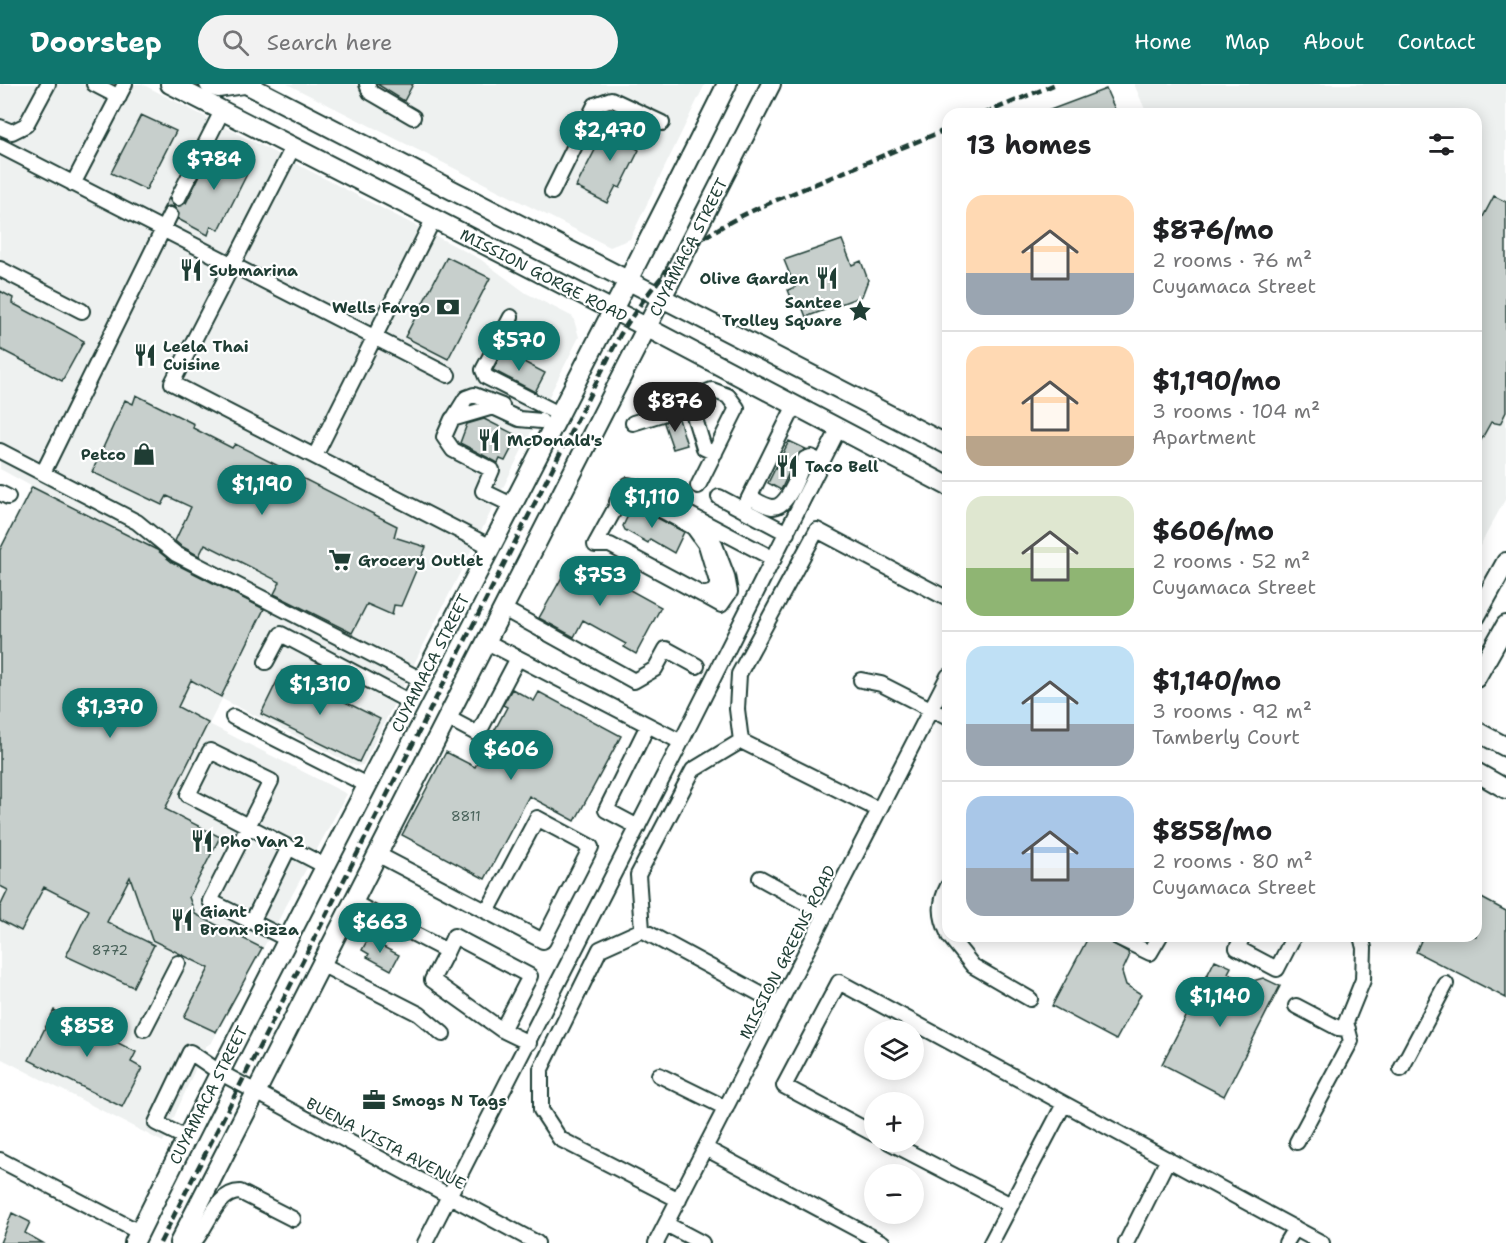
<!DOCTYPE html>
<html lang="en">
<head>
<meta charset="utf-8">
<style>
	:root { --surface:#fff; --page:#f2f2f2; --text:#202124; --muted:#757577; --line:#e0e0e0; --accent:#0f766e }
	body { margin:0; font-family:"Shantell Sans",sans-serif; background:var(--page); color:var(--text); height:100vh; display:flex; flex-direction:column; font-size:22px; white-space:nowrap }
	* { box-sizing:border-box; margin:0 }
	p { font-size:20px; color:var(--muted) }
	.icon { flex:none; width:33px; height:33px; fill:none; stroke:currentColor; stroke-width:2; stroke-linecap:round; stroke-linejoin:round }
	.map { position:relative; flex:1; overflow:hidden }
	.panel { position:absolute; left:942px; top:24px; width:540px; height:834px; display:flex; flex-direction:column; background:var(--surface); border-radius:18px; box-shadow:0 3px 15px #0003 }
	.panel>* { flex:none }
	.buttons { position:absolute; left:864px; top:936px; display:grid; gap:12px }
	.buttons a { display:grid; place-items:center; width:60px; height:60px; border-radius:50%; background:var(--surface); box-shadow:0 3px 15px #0003; font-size:30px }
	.price { position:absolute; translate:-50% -51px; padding:0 14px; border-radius:21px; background:var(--accent); color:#fff; font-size:20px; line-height:39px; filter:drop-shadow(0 2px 3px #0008) }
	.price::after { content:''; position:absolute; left:50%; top:36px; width:18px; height:14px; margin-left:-9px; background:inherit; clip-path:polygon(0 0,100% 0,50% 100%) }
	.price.current { background:#222; color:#fff }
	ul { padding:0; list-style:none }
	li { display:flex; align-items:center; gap:18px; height:150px; padding:0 24px }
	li+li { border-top:2px solid var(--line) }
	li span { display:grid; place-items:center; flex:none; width:168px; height:120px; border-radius:18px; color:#555 }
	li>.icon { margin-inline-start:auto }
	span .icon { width:72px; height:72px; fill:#fffc; stroke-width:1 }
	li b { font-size:26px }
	h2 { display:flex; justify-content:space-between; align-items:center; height:72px; padding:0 24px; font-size:26px }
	header { display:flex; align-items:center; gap:36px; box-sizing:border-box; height:84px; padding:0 30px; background:var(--accent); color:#fff }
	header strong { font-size:28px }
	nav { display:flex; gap:33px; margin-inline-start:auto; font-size:21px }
	.search { width:420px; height:54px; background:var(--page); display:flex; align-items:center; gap:15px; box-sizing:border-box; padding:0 21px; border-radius:33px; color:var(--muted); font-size:22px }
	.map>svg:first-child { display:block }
</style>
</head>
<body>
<header>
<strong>Doorstep</strong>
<div class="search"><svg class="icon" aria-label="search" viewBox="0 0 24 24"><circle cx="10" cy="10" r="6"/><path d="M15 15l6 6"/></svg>Search here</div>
<nav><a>Home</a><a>Map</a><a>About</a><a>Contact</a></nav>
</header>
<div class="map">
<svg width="1506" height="1159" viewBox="0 0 1506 1159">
	<rect width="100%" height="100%" fill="#fff"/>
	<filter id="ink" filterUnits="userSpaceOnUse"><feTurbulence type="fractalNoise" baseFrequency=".0167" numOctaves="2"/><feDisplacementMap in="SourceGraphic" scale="12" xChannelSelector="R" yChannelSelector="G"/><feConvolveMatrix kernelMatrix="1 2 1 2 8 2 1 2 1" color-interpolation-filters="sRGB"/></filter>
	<g filter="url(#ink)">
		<path fill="#eef1f0" d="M0,0H142L480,175L526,209L573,233L579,253L363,681L356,682L222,615L209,640L347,710L212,958L205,963L163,1058L0,974V463L31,402L0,385Z
			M287,0H705L630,155L610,163Z
			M1134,0H1506V414L1476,469V30H1147Z"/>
		<path fill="#c7cfcc" stroke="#1f3d34" stroke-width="1.5" d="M377,0H413L404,17Z
			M1106,5L1117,30H1043L1042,29Z
			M141,31L176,47L146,106L111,89Z
			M611,35L641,50L634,63L639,66L620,104L616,102L607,119L576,103Z
			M214,63L253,78L219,146L211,142L208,151L178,135L179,130L174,123L169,122L163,125L169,114L174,122L186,119Z
			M1494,112L1506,118V328L1500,340L1491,338L1476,365V146Z
			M842,156L852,181L861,177L868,196L862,212L806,233L801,220L795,223L788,206L795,203L784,176Z
			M447,173L490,194L448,275L405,253Z
			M0,207L13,214L12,219L84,257L62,297L0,265Z
			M503,267L545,289L535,308L493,286Z
			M136,311L194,340L193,344L232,364L235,360L397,442L394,453L426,463L401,522L394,521L392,531L367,520L352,549L274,510L280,498L205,460L199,472L181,462L175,457L191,423L167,412L162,421L92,388L125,316L133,320Z
			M712,316L716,324L702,329L701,320Z
			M670,333L679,335L687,361L673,365L664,339Z
			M484,335L518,352L505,377L500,375L498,379L460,359L467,340Z
			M789,357L806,365L797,371L781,406L768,399Z
			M32,403L157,466L172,478L264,525L221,613L191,596L178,623L208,639L165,725L220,753L189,813L195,830L262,864L216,948L184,933L209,884L152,856L130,793L107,838L154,861L133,903L66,872L89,826L44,803L21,847L0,836V823L8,806L0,802V466Z
			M633,421L684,448L674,469L650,455L648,459L625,446L623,442Z
			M570,479L580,485L583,480L661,523L636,570L624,563L626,560L583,536L574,553L539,534Z
			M282,587L380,635L359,678L261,630Z
			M512,605L534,617L539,608L621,652L575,737L529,712L485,795L402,751L446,668L475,683L507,623L503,621Z
			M1476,811L1506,827V914L1416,868L1423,852H1476Z
			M1089,852H1100L1128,868L1129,873L1122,888L1126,901L1141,910L1116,956L1052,922Z
			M368,855L399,871L391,886L367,873L369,870L362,866Z
			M1215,876L1231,883L1228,889L1246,899L1263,894L1280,902L1224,1012L1162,980Z
			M54,926L73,936L75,930L86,935L83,941L136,968L131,978L142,984L122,1023L29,976Z
			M12,1129L30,1138L25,1149L43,1159H0Z"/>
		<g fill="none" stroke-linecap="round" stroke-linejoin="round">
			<g stroke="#1f3d34" stroke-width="18">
				<path id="minor" d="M94,0L119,13
					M367,0L370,8L413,33
					M0,43L12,48L26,41L48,0
					M0,62L448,291
					M293,63L172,299L491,463
					M73,100L125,0
					M552,108L595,21L611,15L662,39
					M178,114L222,27
					M0,185L82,227
					M511,233L483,286L486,293L559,330
					M691,322L704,364L715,369
					M676,326L691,322L694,313L712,306L728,312L737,324L698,402
					M453,335L466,314L474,311L502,322
					M633,339L662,330
					M0,367L137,438L176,470L422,596
					M315,372L434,134
					M43,389L170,131
					M0,409L8,413
					M719,413L787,449
					M750,413C756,416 764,422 772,423C789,424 799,388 805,375L811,373L822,378
					M617,418L626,412H635L693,443L706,461L718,501L713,508L703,511L610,461H595L628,401L637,403L774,475
					M512,421L483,407L492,386L453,366L444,353L452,335L493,323L519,335L541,337
					M743,426L795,321
					M703,511L721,521L730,508L727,492L712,453L708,451
					M502,524L634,597L655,585L666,565L697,582
					M485,557L681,658L839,344
					M266,578L281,550L410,618
					M861,596L881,600L948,634
					M233,633L367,701
					M446,633L478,650L518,574
					M741,657L693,686L638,791L642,846L779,920
					M879,726L741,657L737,625L739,590L817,446L948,515
					M638,743L606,726L648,641
					M377,770L543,857L591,763L537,734L487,828
					M760,794L826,830
					M948,802C939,819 940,832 948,849
					M352,818L447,867L454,852L530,892L502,946L529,959
					M252,838L289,763
					M642,846L600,865L541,985V1026L560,1055L679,1116
					M949,852L973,882L1030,915
					M1115,852L1150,869L1160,852
					M1243,852L1237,864L1277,885L1294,852
					M287,855L210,817L271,697L210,667L188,711L325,782
					M447,867L432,896L502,946
					M321,880L419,930L443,950
					M1296,922L1338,944L1348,945
					M144,945L178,879
					M1401,985L1446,900
					M659,991L726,1024
					M874,1050L784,1002L839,898L1322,1159
					M186,1054L156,1039L190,968L219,988L537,1159
					M889,1058L1011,1121
					M1297,1058L1351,957L1346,938L1363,896L1364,864L1361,852
					M705,1064L883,1159
					M0,1076L139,1148
					M666,1140L702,1159
					M193,1159C208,1143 216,1108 240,1108L293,1135
					M425,1159L681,658
					M656,1159L948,592
					M991,1159L1064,1020
					M1126,1159L1168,1075
					M1286,1159L1295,1144"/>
			</g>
			<g stroke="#1f3d34" stroke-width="22">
				<path id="major" d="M170,0L646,243L948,402
					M209,0L218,4L244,0
					M246,0L948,361
					M1476,532L1506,478
					M1476,594L1506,541
					M1476,647L1506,663
					M1476,688L1506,705
					M134,1159C327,770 534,389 727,0
					M179,1159L771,0"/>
			</g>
			<use href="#minor" stroke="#fff" stroke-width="14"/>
			<use href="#major" stroke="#fff" stroke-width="18"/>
			<path stroke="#1f3d34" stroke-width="4.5" stroke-dasharray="9 4.5" stroke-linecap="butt" d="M983,30L1056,0
				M160,1159L620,251C641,218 662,188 692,163C728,134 772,118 813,101C858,82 903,63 948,45"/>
		</g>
	</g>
	<defs>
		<g id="restaurant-bare" transform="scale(1.8)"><path d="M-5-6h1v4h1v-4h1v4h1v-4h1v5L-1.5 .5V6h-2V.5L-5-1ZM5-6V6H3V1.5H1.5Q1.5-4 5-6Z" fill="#1f3d34" stroke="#fff" stroke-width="2.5" paint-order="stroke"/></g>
		<g id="bank-bare" transform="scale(1.8)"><path d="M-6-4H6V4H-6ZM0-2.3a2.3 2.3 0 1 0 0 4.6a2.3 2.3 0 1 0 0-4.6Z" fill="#1f3d34" stroke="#fff" stroke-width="2.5" paint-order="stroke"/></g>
		<g id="sight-bare" transform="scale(1.8)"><path d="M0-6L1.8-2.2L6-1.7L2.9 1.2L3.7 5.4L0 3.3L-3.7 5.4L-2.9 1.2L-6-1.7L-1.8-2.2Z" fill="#1f3d34" stroke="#fff" stroke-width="2.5" paint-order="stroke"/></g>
		<g id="shop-bare" transform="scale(1.8)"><path d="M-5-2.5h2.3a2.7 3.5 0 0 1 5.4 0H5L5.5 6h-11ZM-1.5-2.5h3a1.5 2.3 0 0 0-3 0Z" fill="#1f3d34" stroke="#fff" stroke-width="2.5" paint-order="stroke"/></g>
		<g id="supermarket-bare" transform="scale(1.8)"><path d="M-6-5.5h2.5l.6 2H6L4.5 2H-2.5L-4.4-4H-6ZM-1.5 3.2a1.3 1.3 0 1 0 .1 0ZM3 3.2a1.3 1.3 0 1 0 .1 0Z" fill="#1f3d34" stroke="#fff" stroke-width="2.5" paint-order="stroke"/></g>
		<g id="office-bare" transform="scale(1.8)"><path d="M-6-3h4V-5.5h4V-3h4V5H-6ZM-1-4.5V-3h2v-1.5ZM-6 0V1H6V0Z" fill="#1f3d34" stroke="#fff" stroke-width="2.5" paint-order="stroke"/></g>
	</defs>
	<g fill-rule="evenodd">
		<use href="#restaurant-bare" x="191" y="186"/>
		<use href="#restaurant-bare" x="827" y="194"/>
		<use href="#bank-bare" x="448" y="223"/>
		<use href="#sight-bare" x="860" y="227"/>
		<use href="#restaurant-bare" x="145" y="271"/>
		<use href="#restaurant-bare" x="489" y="356"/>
		<use href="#shop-bare" x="144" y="370"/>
		<use href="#restaurant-bare" x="787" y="382"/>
		<use href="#supermarket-bare" x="340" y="476"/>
		<use href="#restaurant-bare" x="202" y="757"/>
		<use href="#restaurant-bare" x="182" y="836"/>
		<use href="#office-bare" x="374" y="1016"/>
	</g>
	<g text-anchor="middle" stroke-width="4.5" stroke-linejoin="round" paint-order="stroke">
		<g font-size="14" fill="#49625a">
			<text x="466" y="737">8811</text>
			<text x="110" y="871">8772</text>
		</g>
		<g font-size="16" fill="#1f3d34" stroke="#fff">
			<text transform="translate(688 163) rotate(-63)" y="6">CUYAMACA STREET</text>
			<text transform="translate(544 191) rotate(27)" y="6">MISSION GORGE ROAD</text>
			<text transform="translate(430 579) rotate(-63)" y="6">CUYAMACA STREET</text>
			<text transform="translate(787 868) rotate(-63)" y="6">MISSION GREENS ROAD</text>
			<text transform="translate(208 1011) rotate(-63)" y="6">CUYAMACA STREET</text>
			<text transform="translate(386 1059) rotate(28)" y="6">BUENA VISTA AVENUE</text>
		</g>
		<g font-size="16" font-weight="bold" fill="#1f3d34" stroke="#fff" text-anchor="start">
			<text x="209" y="192">Submarina</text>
			<text x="809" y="200" text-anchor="end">Olive Garden</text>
			<text x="842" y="224" text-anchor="end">Santee<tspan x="842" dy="18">Trolley Square</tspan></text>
			<text x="430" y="229" text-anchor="end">Wells Fargo</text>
			<text x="163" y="268">Leela Thai<tspan x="163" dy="18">Cuisine</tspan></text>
			<text x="507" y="362">McDonald's</text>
			<text x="126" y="376" text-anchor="end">Petco</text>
			<text x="805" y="388">Taco Bell</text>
			<text x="358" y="482">Grocery Outlet</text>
			<text x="220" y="763">Pho Van 2</text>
			<text x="200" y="833">Giant<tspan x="200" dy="18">Bronx Pizza</tspan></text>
			<text x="392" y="1022">Smogs N Tags</text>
		</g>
	</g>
</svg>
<div class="buttons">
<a><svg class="icon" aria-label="layers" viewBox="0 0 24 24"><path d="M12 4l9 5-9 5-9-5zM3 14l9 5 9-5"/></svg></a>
<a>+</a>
<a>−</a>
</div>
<b class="price" style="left:610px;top:78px">$2,470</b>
<b class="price" style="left:214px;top:107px">$784</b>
<b class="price" style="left:519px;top:288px">$570</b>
<b class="price current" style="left:675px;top:349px">$876</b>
<b class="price" style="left:262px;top:432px">$1,190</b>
<b class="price" style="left:652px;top:445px">$1,110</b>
<b class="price" style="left:600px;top:523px">$753</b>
<b class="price" style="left:320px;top:632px">$1,310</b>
<b class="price" style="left:110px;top:655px">$1,370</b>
<b class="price" style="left:511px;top:697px">$606</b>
<b class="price" style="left:380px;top:870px">$663</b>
<b class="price" style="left:1220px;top:944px">$1,140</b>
<b class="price" style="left:87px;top:974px">$858</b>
<section class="panel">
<h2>13 homes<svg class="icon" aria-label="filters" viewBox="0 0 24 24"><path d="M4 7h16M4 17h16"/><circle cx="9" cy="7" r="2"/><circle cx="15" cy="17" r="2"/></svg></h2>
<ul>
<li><span style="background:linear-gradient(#ffd9b3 65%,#9aa5b1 0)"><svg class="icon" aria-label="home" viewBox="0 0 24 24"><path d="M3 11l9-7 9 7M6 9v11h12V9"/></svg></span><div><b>$876/mo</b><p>2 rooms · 76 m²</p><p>Cuyamaca Street</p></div></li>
<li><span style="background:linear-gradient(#ffd9b3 75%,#b9a48a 0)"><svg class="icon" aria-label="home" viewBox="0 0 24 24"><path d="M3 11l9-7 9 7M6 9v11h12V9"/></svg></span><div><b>$1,190/mo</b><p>3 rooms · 104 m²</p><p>Apartment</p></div></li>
<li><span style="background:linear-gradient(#dfe7d0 60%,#8fb573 0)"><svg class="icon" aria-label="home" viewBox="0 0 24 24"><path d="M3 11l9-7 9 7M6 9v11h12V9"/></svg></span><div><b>$606/mo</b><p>2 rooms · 52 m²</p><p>Cuyamaca Street</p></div></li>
<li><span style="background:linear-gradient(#bfe0f5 65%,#9aa5b1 0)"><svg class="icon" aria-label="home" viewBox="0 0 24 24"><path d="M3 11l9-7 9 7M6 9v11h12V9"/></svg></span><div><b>$1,140/mo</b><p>3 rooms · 92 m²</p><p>Tamberly Court</p></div></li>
<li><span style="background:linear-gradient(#a9c7e8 60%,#9aa5b1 0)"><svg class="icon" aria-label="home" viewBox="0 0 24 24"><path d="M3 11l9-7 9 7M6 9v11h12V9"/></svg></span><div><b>$858/mo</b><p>2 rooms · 80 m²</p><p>Cuyamaca Street</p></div></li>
</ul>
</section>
</div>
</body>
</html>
